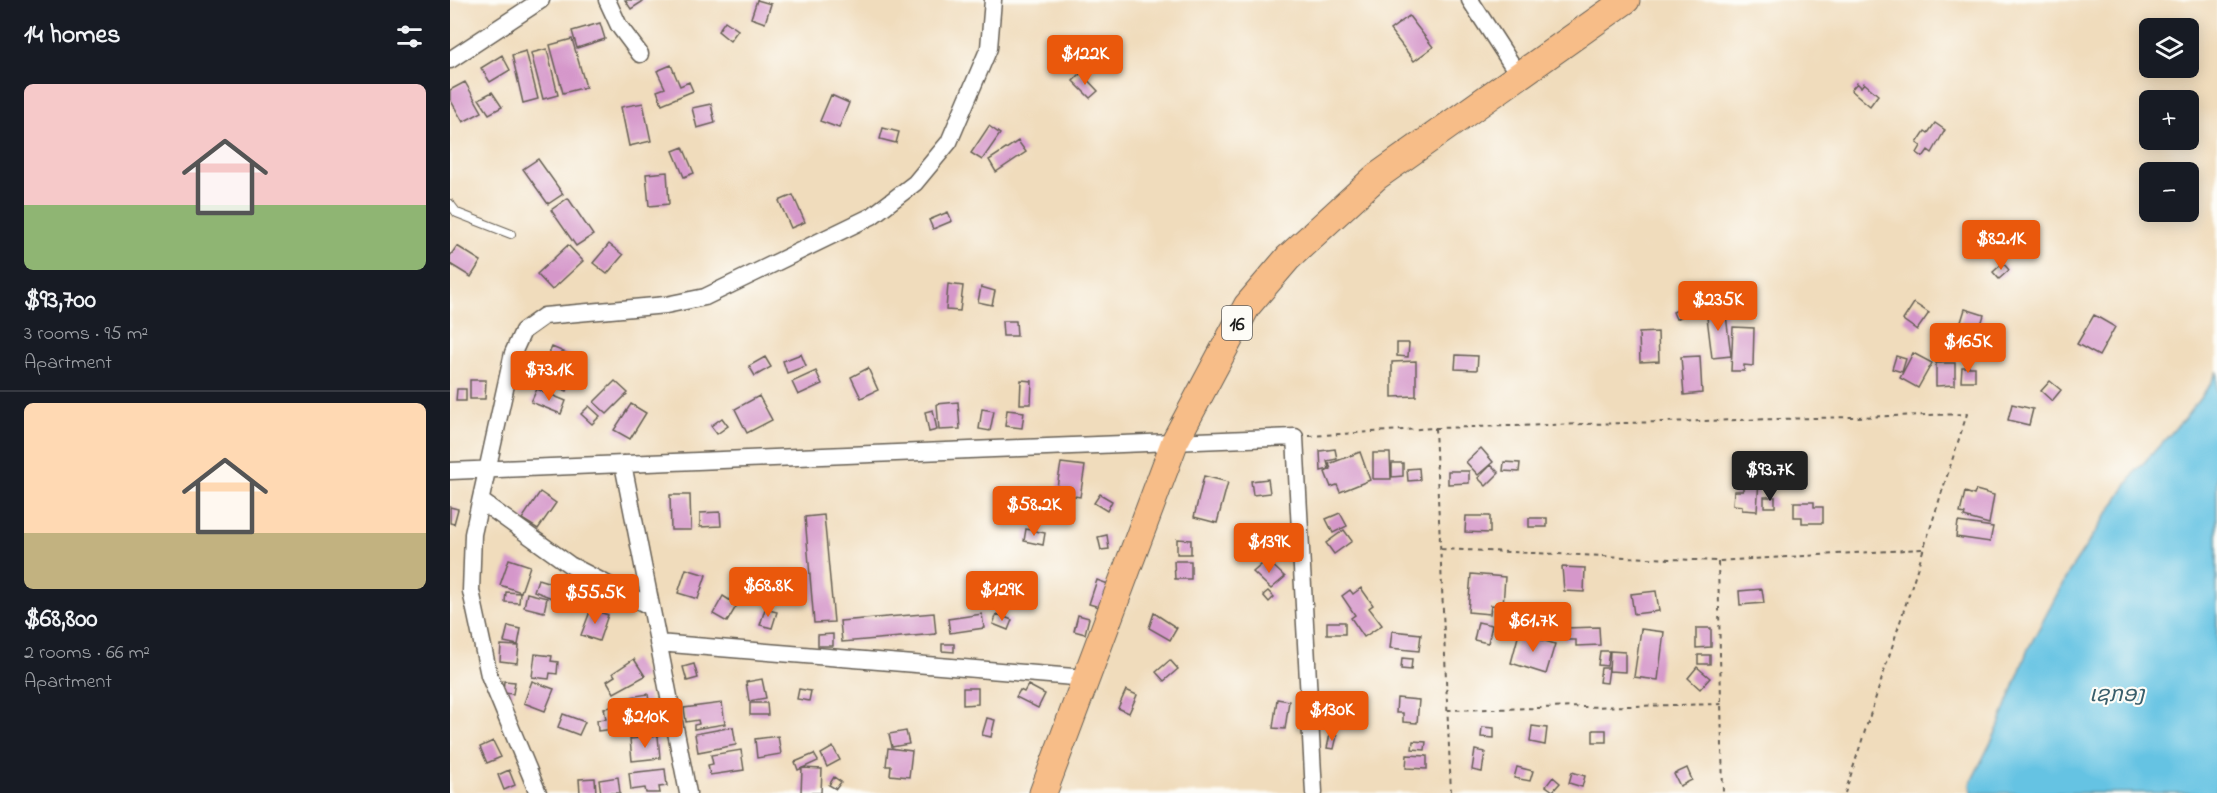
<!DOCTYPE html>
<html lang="en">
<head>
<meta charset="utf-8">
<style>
	:root { --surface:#171b24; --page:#242831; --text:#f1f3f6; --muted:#9ea1a6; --line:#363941; --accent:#ea580c }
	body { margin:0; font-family:"Indie Flower","Noto Sans Lao",sans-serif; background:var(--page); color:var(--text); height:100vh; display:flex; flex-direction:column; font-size:22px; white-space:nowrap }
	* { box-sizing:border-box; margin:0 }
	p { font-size:20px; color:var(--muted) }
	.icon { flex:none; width:33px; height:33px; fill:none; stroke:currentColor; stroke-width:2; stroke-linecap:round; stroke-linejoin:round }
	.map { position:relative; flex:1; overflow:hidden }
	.panel { display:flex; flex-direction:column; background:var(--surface); width:450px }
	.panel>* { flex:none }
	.controls { position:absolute; left:1689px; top:18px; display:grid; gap:12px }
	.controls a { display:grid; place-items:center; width:60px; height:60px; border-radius:9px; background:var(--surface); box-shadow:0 3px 15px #0003; font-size:30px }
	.price { position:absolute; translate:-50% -51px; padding:0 14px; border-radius:6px; background:var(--accent); color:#fff; font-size:20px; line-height:39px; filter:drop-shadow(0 2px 3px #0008) }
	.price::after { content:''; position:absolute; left:50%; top:36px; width:18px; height:14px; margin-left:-9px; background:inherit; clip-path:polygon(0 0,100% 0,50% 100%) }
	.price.current { background:#222; color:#fff }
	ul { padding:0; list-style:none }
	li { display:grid; align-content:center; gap:12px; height:318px; padding:0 24px }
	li+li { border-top:2px solid var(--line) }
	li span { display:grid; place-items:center; height:186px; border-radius:9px; color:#555 }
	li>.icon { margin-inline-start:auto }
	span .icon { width:108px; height:108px; fill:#fffc; stroke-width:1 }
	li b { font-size:26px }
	h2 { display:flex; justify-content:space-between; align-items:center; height:72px; padding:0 24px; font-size:26px }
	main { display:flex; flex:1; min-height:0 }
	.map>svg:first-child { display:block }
</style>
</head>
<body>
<main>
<section class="panel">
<h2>14 homes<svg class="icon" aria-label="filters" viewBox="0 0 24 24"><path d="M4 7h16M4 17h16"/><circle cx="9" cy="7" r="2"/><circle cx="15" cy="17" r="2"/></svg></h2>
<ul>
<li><span style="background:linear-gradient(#f6c9c9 65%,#8fb573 0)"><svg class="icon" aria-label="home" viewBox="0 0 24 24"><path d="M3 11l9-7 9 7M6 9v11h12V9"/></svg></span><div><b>$93,700</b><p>3 rooms · 95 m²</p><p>Apartment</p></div></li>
<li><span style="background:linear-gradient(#ffd9b3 70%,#c2b280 0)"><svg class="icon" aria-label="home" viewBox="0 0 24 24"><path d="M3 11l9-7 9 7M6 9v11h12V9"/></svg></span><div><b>$68,800</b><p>2 rooms · 66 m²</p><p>Apartment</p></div></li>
</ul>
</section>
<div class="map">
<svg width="1767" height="793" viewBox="0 0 1767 793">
	<rect width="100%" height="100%" fill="#fdfcf7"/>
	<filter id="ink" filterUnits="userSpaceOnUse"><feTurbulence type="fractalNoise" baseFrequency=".0167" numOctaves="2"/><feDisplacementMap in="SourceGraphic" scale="12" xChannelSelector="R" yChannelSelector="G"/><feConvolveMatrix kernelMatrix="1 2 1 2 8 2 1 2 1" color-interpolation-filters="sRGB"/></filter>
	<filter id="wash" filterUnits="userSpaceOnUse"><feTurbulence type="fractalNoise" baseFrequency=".008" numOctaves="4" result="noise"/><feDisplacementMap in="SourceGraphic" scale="24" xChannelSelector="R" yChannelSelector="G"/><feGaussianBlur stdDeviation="1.35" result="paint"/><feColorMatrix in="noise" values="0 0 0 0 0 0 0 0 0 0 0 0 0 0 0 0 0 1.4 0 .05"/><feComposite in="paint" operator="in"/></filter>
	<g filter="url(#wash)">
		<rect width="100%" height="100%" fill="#f0dcbc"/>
		<path fill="#65c3e3" stroke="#407080" stroke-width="1.5" d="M1767,371V793H1521L1520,784L1548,728L1578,649L1619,572L1686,471L1735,418L1760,385Z"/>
		<g id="blocks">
			<path fill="#d597ca" d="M175,0H195L181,9Z
				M307,0L321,4L315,23L301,18Z
				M959,16L983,47L964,61L940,30Z
				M275,21L288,30L280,41L268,31Z
				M150,23L155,39L127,48L122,31Z
				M122,39L136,87L113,93L100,45Z
				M97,49L108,95L93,99L81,53Z
				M76,51L88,99L73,103L62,55Z
				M52,55L60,70L40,82L31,68Z
				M221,65L230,86L239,82L243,91L212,104L207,91L215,88L207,71Z
				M631,73L648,91L640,98L623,81Z
				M15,82L32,112L13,122L0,99V90Z
				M1407,83L1411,87L1414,83L1428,95L1420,106L1401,90Z
				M42,92L52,107L39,114L29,99Z
				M381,95L399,103L389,128L370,121Z
				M193,103L201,141L179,146L171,107Z
				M261,104L265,123L247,128L242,108Z
				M1485,123L1495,130L1482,153L1478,150L1473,157L1467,153L1471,146L1467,143L1475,131L1478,133Z
				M539,126L550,134L532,160L521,153Z
				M433,128L449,132L446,143L430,139Z
				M568,141L576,152L546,172L539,160Z
				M233,147L244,173L234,177L223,151Z
				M88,159L113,194L98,204L73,169Z
				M217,172L219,204L199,206L196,174Z
				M343,195L355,222L341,228L329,201Z
				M118,198L143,235L126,246L101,210Z
				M498,212L502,221L483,229L479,220Z
				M1523,237L1538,244L1534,253L1519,246Z
				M159,244L173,255L157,274L143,263Z
				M118,245L133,261L102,290L87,274Z
				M7,246L31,261L21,277L0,264V256Z
				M1553,263L1559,270L1549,279L1543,272Z
				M498,284L513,286L510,311L496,310Z
				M531,287L545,291L542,305L528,302Z
				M1248,293L1251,306L1240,308L1237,296Z
				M1464,303L1479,313L1467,330L1453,320Z
				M1275,307L1281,356L1262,358L1256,309Z
				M1233,308L1236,315L1226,319L1223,312Z
				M1515,309L1534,315L1526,340L1507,335Z
				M1644,315L1665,327L1649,356L1627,344Z
				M552,321H566L567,336H553Z
				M1283,327L1304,328L1303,366L1294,365V371H1281Z
				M1208,332L1209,361L1190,362L1189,333Z
				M947,343H959L958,357L947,356Z
				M102,347L123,356L118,369L96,360Z
				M1463,353L1482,363L1468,388L1450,378Z
				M351,354L356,366L337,373L333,361Z
				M1006,355L1028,356L1027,370L1005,369Z
				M1250,356L1252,393L1234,395L1231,357Z
				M1446,356L1456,359L1452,372L1442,369Z
				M315,357L321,367L305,376L299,366Z
				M966,361V396L942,397V362Z
				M95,363L123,374L117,391L89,380Z
				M1486,363H1505V385L1486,386Z
				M1512,367H1525V381H1511Z
				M418,368L428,390L411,398L401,377Z
				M366,371L372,384L348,395L342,382Z
				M20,380H36L35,399H20Z
				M571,380L582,381L581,404H570Z
				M165,381L178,393L157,414L144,402Z
				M1600,381L1611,390L1602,401L1591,391Z
				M7,389H16V401H6Z
				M87,389L116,401L111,414L81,402Z
				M309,396L322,420L297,433L285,409Z
				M508,402L510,429L489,430L487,404Z
				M181,404L196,413L180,439L164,430Z
				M1562,404L1583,409L1579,425L1558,420Z
				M139,406L150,416L142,424L131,414Z
				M532,409L544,411L540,431L529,429Z
				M483,410L487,430L479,432L475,412Z
				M557,410L574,412L572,428L555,426Z
				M272,418L278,426L267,434L261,426Z
				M1031,448L1043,462L1028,475L1016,462Z
				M885,449L887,459L877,461L879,469L871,471L870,451Z
				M910,452L920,480L890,492L887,485L881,487L875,472L881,469L879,464Z
				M923,453H940L941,479H923Z
				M1054,462L1070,463L1069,472L1053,471Z
				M611,463L635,466L630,497L606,493Z
				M942,463H953V476L942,477Z
				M1041,465L1049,473L1036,486L1028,478Z
				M969,468L970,480L958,481L957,469Z
				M998,471H1019V483L998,484Z
				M754,476L778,482L767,523L744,517Z
				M1293,478L1309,479L1307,511L1292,510V506L1283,505L1284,491H1293Z
				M818,479L820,493L803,495L801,481Z
				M1526,490L1544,495L1539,524L1514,517L1515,514L1510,513L1515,492L1524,495Z
				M90,492L106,503L88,529L72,519Z
				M650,494L662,501L657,511L644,503Z
				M220,495H240L241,530H221Z
				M601,497L620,500L616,520L597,517Z
				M1314,497H1325V507H1314Z
				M1344,502H1364V507H1373V523H1352V517H1344Z
				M0,507L8,509L4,524L0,523Z
				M270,512L271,526L250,527V513Z
				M890,513L897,526L883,533L876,519Z
				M374,515L384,622L364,623L355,517Z
				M1016,516H1040V533L1015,532Z
				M1079,518H1097V527H1079Z
				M1508,522L1543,527L1540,542L1506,537Z
				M576,529L595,533L593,545L574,541Z
				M894,530L902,541L884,554L876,543Z
				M657,535L659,549L651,550L648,537Z
				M727,539L741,540V554H727Z
				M59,559L80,566L71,592L50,585Z
				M817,560L835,577L821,589L803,572Z
				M724,561H741V579H725Z
				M1112,567L1135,568L1134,592L1114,591Z
				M236,569L256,575L248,599L228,593Z
				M1021,574L1055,577L1053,606L1041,605L1040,614L1018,612Z
				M88,579L107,585L102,598L84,591Z
				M647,580L661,585L653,608L639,604Z
				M911,588L923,605L919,608L932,625L914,637L901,618L905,615L892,596L900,590L903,594Z
				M1312,589L1314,603L1290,605L1289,591Z
				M818,591L824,597L819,602L813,595Z
				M1206,591L1209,611L1184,614L1181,594Z
				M56,592L70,593L69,603L55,602Z
				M77,593L97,598L94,612L74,607Z
				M273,596L287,605L277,622L263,614Z
				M141,609L158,615L149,641L131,635Z
				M315,609L327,612L322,628L310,625Z
				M484,613L486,634L392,642L390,621Z
				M704,613L727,628L720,640L699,628Z
				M532,614L534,628L500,633L498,619Z
				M547,614L562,620L558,630L543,624Z
				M628,615L639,618L635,634L624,631Z
				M877,622H895V634H877Z
				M1028,622L1042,625L1038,643L1024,640Z
				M58,626L71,629L68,645L54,642Z
				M1149,627L1150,645L1126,646V640H1114V628Z
				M1246,628H1261V647L1246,648Z
				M1191,629L1214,632L1208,680L1184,677Z
				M942,631L971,634L969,651L940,648Z
				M1069,633L1105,644L1096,674L1061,663Z
				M383,634V646H368V635Z
				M492,644H504V652L492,651Z
				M51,645L69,646L67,663L50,661Z
				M1150,651H1159L1157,666L1148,665Z
				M1160,651L1175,652V672L1159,671Z
				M85,654L102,656L101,661L108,662L107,674L100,673L99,679L82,677Z
				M1248,655H1260V664H1248Z
				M952,658L962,659L961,670L951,669Z
				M184,659L195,676L164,693L157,681L165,676L163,673Z
				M720,660L728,669L714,681L706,672Z
				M244,664L248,678L237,681L233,667Z
				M1247,667L1260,678L1250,689L1238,678Z
				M1151,668H1159L1157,683L1149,682Z
				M312,679L316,698L299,701L296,682Z
				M54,681L65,682L63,694L53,693Z
				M82,681L104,689L95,711L74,703Z
				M578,685L595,694L588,708L566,697L570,690L574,692Z
				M513,688H528V704L513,705Z
				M349,689L361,691L359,701L347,699Z
				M676,690L687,695L679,713L668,708Z
				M198,694L200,709L175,712L173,698Z
				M947,698L969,700L967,723L953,722V713H946Z
				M827,699L839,701L835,729L823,728Z
				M272,703L275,724L244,729V725L249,724L248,720L236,722L234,708Z
				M300,703H317L318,715H300Z
				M170,706L173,728L148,731L147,720L156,719L154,708Z
				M113,714L135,722L129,735L108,727Z
				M537,718L545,720L541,737L532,735Z
				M1082,726L1097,728L1095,745L1080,742Z
				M283,727L286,745L248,752L245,734Z
				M1032,727L1044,728V738L1031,737Z
				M1143,730H1156V742H1143Z
				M456,731L459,744L442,747L439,734Z
				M880,734L887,736L884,749L877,748Z
				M208,736L210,758L182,761L180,739Z
				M328,736L331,754L307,758L305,739Z
				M43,741L51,757L37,763L30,747Z
				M963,741L976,742L975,750L962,749Z
				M383,747L390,760L377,767L371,754Z
				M438,748L462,751L459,777L440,775L441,766H436Z
				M291,750L294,770L260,775L258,765L263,764L261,755Z
				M1025,750L1035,752L1032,772L1022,770Z
				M364,754L368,761L348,770L345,762Z
				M957,755L977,756V769L956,768Z
				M1067,767L1083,771L1080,781L1064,778Z
				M352,768L372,769L371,793H351Z
				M1237,768L1242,780L1230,786L1224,774Z
				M215,769L217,786L209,787L210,793H196L195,788L181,790L179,773Z
				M59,770L65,785L54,790L48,775Z
				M1122,772L1135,776L1132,787L1119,783Z
				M168,777L170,793H151L149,780Z
				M384,777L391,782L386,789L379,785Z
				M1103,777L1110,783L1103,791L1096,786Z
				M145,778L146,793H130L129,779Z"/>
		</g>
	</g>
	<g filter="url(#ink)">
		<use href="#blocks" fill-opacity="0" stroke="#665f54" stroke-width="1.5"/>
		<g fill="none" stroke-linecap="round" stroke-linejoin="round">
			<g stroke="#665f54" stroke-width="10">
				<path id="service" d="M0,204L7,213L61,234"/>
			</g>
			<g stroke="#665f54" stroke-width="19">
				<path id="minor" d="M157,0L169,26L190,54
					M1020,0L1068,74
					M0,60L91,0
					M173,464L238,793
					M0,471L845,437L864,793
					M31,501L120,565L201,607
					M208,643L636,678
					M88,793L39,675L21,591L23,534L63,353L73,331L94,316L216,305L255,297L422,216L465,183L499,142L539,48L543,0"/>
			</g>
			<g stroke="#665f54" stroke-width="29">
				<path id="trunk" d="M593,793L725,441L797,306L838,258L926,177L1176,0"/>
			</g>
			<path stroke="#665f54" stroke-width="2" stroke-dasharray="4.5 4.5" stroke-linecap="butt" d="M985,428L1001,793
				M859,436L985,428L1517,414L1395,793
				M991,549L1268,561L1473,549
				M1268,562L1273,793
				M997,710L1273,704"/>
			<use href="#service" stroke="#fff" stroke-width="8"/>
			<use href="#minor" stroke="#fff" stroke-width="16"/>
			<use href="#trunk" stroke="#f7bd88" stroke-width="27"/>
		</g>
	</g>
	<g text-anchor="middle" stroke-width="4.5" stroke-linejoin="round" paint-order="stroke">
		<rect fill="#fdfcf7" stroke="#605f5e" stroke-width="1.5" x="772" y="306" width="30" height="34" rx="4.5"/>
		<g font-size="20" font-weight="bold" fill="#1c1c1c">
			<text x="787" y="330">16</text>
		</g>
		<g font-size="22" font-style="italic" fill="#395f6c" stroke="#fdfcf7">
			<text x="1667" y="701">ເຊກອງ</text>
		</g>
	</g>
</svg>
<div class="controls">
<a><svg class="icon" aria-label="layers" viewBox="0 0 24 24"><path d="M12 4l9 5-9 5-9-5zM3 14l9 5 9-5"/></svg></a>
<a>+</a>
<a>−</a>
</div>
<b class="price" style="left:635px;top:86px">$122K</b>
<b class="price" style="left:1551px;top:271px">$82.1K</b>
<b class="price" style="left:1268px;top:332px">$235K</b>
<b class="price" style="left:1518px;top:374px">$165K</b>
<b class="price" style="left:99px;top:402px">$73.1K</b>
<b class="price current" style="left:1320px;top:502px">$93.7K</b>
<b class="price" style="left:584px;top:537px">$58.2K</b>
<b class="price" style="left:819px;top:574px">$139K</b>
<b class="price" style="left:318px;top:618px">$68.8K</b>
<b class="price" style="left:552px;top:622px">$129K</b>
<b class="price" style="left:145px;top:625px">$55.5K</b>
<b class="price" style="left:1083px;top:653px">$61.7K</b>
<b class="price" style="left:882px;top:742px">$130K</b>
<b class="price" style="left:195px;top:749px">$210K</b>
</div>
</main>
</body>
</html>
